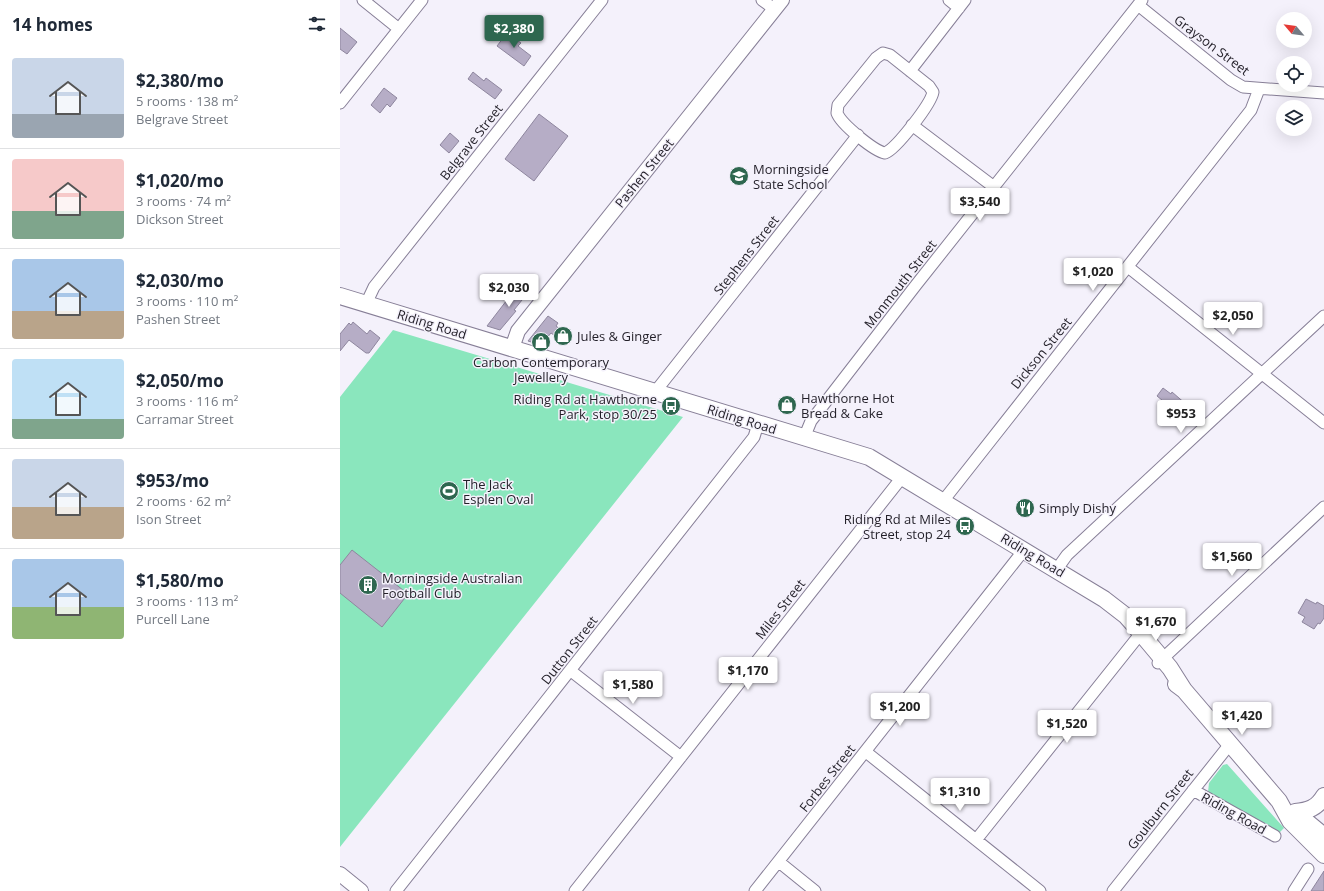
<!DOCTYPE html>
<html lang="en">
<head>
<meta charset="utf-8">
<style>
	:root { --surface:#fff; --page:#f2f2f3; --text:#1f2937; --muted:#747a83; --line:#e0e1e3; --accent:#2e674f }
	body { margin:0; font-family:"Open Sans",sans-serif; background:var(--page); color:var(--text); height:100vh; display:flex; flex-direction:column; font-size:15px; white-space:nowrap }
	* { box-sizing:border-box; margin:0 }
	p { font-size:13px; color:var(--muted) }
	.icon { flex:none; width:22px; height:22px; fill:none; stroke:currentColor; stroke-width:2; stroke-linecap:round; stroke-linejoin:round }
	.map { position:relative; flex:1; overflow:hidden }
	.drawer { display:flex; flex-direction:column; background:var(--surface); width:340px }
	.drawer>* { flex:none }
	.needle { width:26px; rotate:299deg }
	.controls { position:absolute; left:936px; top:12px; display:grid; gap:8px }
	.controls a { display:grid; place-items:center; width:36px; height:36px; border-radius:50%; background:var(--surface); box-shadow:0 4px 16px #0002; font-size:20px }
	.price { position:absolute; translate:-50% -34px; padding:0 9px; border-radius:4px; background:#fff; color:#222; font-size:13px; line-height:26px; filter:drop-shadow(0 1px 2px #0008) }
	.price::after { content:''; position:absolute; left:50%; top:24px; width:12px; height:9px; margin-left:-6px; background:inherit; clip-path:polygon(0 0,100% 0,50% 100%) }
	.price.on { background:var(--accent); color:#fff }
	ul { padding:0; list-style:none }
	li { display:flex; align-items:center; gap:12px; height:100px; padding:0 12px }
	li+li { border-top:1px solid var(--line) }
	li span { display:grid; place-items:center; flex:none; width:112px; height:80px; border-radius:4px; color:#555 }
	li>.icon { margin-inline-start:auto }
	span .icon { width:48px; height:48px; fill:#fffc; stroke-width:1 }
	li b { font-size:17px }
	h2 { display:flex; justify-content:space-between; align-items:center; height:48px; padding:0 12px; font-size:17px }
	main { display:flex; flex:1; min-height:0 }
	.map>svg:first-child { display:block }
</style>
</head>
<body>
<main>
<section class="drawer">
<h2>14 homes<svg class="icon" aria-label="filters" viewBox="0 0 24 24"><path d="M4 7h16M4 17h16"/><circle cx="9" cy="7" r="2"/><circle cx="15" cy="17" r="2"/></svg></h2>
<ul>
<li><span style="background:linear-gradient(#c9d6e8 70%,#9aa5b1 0)"><svg class="icon" aria-label="home" viewBox="0 0 24 24"><path d="M3 11l9-7 9 7M6 9v11h12V9"/></svg></span><div><b>$2,380/mo</b><p>5 rooms · 138 m²</p><p>Belgrave Street</p></div></li>
<li><span style="background:linear-gradient(#f6c9c9 65%,#7fa58c 0)"><svg class="icon" aria-label="home" viewBox="0 0 24 24"><path d="M3 11l9-7 9 7M6 9v11h12V9"/></svg></span><div><b>$1,020/mo</b><p>3 rooms · 74 m²</p><p>Dickson Street</p></div></li>
<li><span style="background:linear-gradient(#a9c7e8 65%,#b9a48a 0)"><svg class="icon" aria-label="home" viewBox="0 0 24 24"><path d="M3 11l9-7 9 7M6 9v11h12V9"/></svg></span><div><b>$2,030/mo</b><p>3 rooms · 110 m²</p><p>Pashen Street</p></div></li>
<li><span style="background:linear-gradient(#bfe0f5 75%,#7fa58c 0)"><svg class="icon" aria-label="home" viewBox="0 0 24 24"><path d="M3 11l9-7 9 7M6 9v11h12V9"/></svg></span><div><b>$2,050/mo</b><p>3 rooms · 116 m²</p><p>Carramar Street</p></div></li>
<li><span style="background:linear-gradient(#c9d6e8 60%,#b9a48a 0)"><svg class="icon" aria-label="home" viewBox="0 0 24 24"><path d="M3 11l9-7 9 7M6 9v11h12V9"/></svg></span><div><b>$953/mo</b><p>2 rooms · 62 m²</p><p>Ison Street</p></div></li>
<li><span style="background:linear-gradient(#a9c7e8 60%,#8fb573 0)"><svg class="icon" aria-label="home" viewBox="0 0 24 24"><path d="M3 11l9-7 9 7M6 9v11h12V9"/></svg></span><div><b>$1,580/mo</b><p>3 rooms · 113 m²</p><p>Purcell Lane</p></div></li>
</ul>
</section>
<div class="map">
<svg width="984" height="891" viewBox="0 0 984 891">
	<rect width="100%" height="100%" fill="#f4f1fb"/>
	<path fill="#8ae6bd" d="M53,330L343,417L0,847V397Z
		M887,764L944,828L938,834L868,792L869,783L883,765Z"/>
	<path fill="#b6adc6" stroke="#8e869e" d="M0,28L17,42L7,54L0,49Z
		M167,33L181,43L178,46L191,56L184,66L157,46Z
		M133,72L144,81L146,78L162,90L155,99L128,79Z
		M44,88L57,98L50,107L47,104L40,113L31,105Z
		M199,114L228,136L194,181L165,159Z
		M110,133L119,141L109,153L100,145Z
		M180,283L190,290L174,310L176,311L160,330L147,326Z
		M208,316L218,323L216,326L229,336L225,341L221,340L211,333L201,345L188,341Z
		M13,322L27,334L30,330L40,338L29,353H26L9,340L0,351V334L9,323L11,325Z
		M823,388L831,394L832,392L847,405L839,414L817,396Z
		M12,550L68,594L42,627L0,593V565Z
		M966,599L976,604L977,602L984,606V618L980,624L978,623L974,629L962,622L965,617L958,613Z
		M984,871V891H971Z"/>
	<g fill="none" stroke-linecap="round" stroke-linejoin="round">
		<g stroke="#877f97" stroke-width="13">
			<path id="minor" d="M23,0L59,29
				M422,0L434,9
				M609,0L619,8
				M798,5L891,80L903,87L984,93
				M543,53L550,55L589,86L593,92C591,104 556,149 545,153C534,151 501,124 497,113L498,105L536,58Z
				M570,71L625,0
				M0,103L82,0
				M572,125L654,187
				M788,267L984,423
				M26,304L34,287L262,0
				M315,392L518,135
				M464,438L471,421L576,285L802,0
				M603,501L911,110L919,89
				M717,569L727,555L984,316
				M818,663L984,507
				M231,671L341,757
				M526,752L700,891
				M853,790L935,836
				M636,840L801,633
				M439,862L475,891
				M56,891L414,437L418,424
				M235,891L563,476
				M415,891L684,550
				M773,891L890,744
				M954,891L968,869"/>
		</g>
		<g stroke="#877f97" stroke-width="16">
			<path id="tertiary" d="M172,348L178,331L442,0
				M0,874L21,891"/>
		</g>
		<g stroke="#877f97" stroke-width="18">
			<path id="secondary" d="M0,296L529,457L764,599L786,616L794,625L830,668L844,690
				M836,684L844,690L939,801L950,821L984,855
				M955,812C968,811 977,808 984,796
				M956,813L984,836"/>
		</g>
		<use href="#minor" stroke="#fff" stroke-width="11"/>
		<use href="#tertiary" stroke="#fff" stroke-width="14"/>
		<use href="#secondary" stroke="#fff" stroke-width="16"/>
	</g>
	<defs>
		<g id="school-disc" transform="scale(1)"><circle r="9.5" fill="#2e674f" stroke="#f4f1fb"/><path d="M0-5L7-2L0 1L-7-2ZM-4 1L0 2.5L4 1V4Q0 6-4 4Z" fill="#fff"/></g>
		<g id="shop-disc" transform="scale(1)"><circle r="9.5" fill="#2e674f" stroke="#f4f1fb"/><path d="M-5-2.5h2.3a2.7 3.5 0 0 1 5.4 0H5L5.5 6h-11ZM-1.5-2.5h3a1.5 2.3 0 0 0-3 0Z" fill="#fff"/></g>
		<g id="bus-disc" transform="scale(1)"><circle r="9.5" fill="#2e674f" stroke="#f4f1fb"/><path d="M-5-6H5V4H4V6H2V4H-2V6H-4V4H-5ZM-3.5-4V0h7V-4ZM-3.5 1.2v1.5H-2V1.2ZM2 1.2v1.5H3.5V1.2Z" fill="#fff"/></g>
		<g id="stadium-disc" transform="scale(1)"><circle r="9.5" fill="#2e674f" stroke="#f4f1fb"/><path d="M0-5a6.5 5 0 1 0 0 10a6.5 5 0 1 0 0-10ZM-3.5-1.8h7v3.6h-7Z" fill="#fff"/></g>
		<g id="restaurant-disc" transform="scale(1)"><circle r="9.5" fill="#2e674f" stroke="#f4f1fb"/><path d="M-5-6h1v4h1v-4h1v4h1v-4h1v5L-1.5 .5V6h-2V.5L-5-1ZM5-6V6H3V1.5H1.5Q1.5-4 5-6Z" fill="#fff"/></g>
		<g id="building-disc" transform="scale(1)"><circle r="9.5" fill="#2e674f" stroke="#f4f1fb"/><path d="M-4-6H4V6H1V3H-1V6H-4ZM-2.5-4.3h1.7v1.8h-1.7ZM.8-4.3h1.7v1.8H.8ZM-2.5-1h1.7V.8h-1.7ZM.8-1h1.7V.8H.8Z" fill="#fff"/></g>
	</defs>
	<g fill-rule="evenodd">
		<use href="#school-disc" x="399" y="176"/>
		<use href="#shop-disc" x="223" y="336"/>
		<use href="#shop-disc" x="201" y="342"/>
		<use href="#shop-disc" x="447" y="405"/>
		<use href="#bus-disc" x="331" y="406"/>
		<use href="#stadium-disc" x="109" y="491"/>
		<use href="#restaurant-disc" x="685" y="508"/>
		<use href="#bus-disc" x="625" y="526"/>
		<use href="#building-disc" x="28" y="585"/>
	</g>
	<g text-anchor="middle" stroke-width="3" stroke-linejoin="round" paint-order="stroke">
		<g font-size="13" fill="#221f28" stroke="#f4f1fb">
			<text transform="translate(872 45) rotate(37)" y="5">Grayson Street</text>
			<text transform="translate(131 142) rotate(-52)" y="5">Belgrave Street</text>
			<text transform="translate(304 173) rotate(-51)" y="5">Pashen Street</text>
			<text transform="translate(406 255) rotate(-52)" y="5">Stephens Street</text>
			<text transform="translate(560 284) rotate(-52)" y="5">Monmouth Street</text>
			<text transform="translate(92 324) rotate(17)" y="5">Riding Road</text>
			<text transform="translate(701 353) rotate(-51)" y="5">Dickson Street</text>
			<text transform="translate(402 419) rotate(17)" y="5">Riding Road</text>
			<text transform="translate(693 555) rotate(31)" y="5">Riding Road</text>
			<text transform="translate(440 609) rotate(-52)" y="5">Miles Street</text>
			<text transform="translate(229 650) rotate(-52)" y="5">Dutton Street</text>
			<text transform="translate(487 778) rotate(-52)" y="5">Forbes Street</text>
			<text transform="translate(820 809) rotate(-52)" y="5">Goulburn Street</text>
			<text transform="translate(894 813) rotate(29)" y="5">Riding Road</text>
		</g>
		<g font-size="13" fill="#221f28" stroke="#f4f1fb" text-anchor="start">
			<text x="413" y="174">Morningside<tspan x="413" dy="15">State School</tspan></text>
			<text x="237" y="341">Jules &amp; Ginger</text>
			<text x="201" y="367" text-anchor="middle">Carbon Contemporary<tspan x="201" dy="15">Jewellery</tspan></text>
			<text x="461" y="403">Hawthorne Hot<tspan x="461" dy="15">Bread &amp; Cake</tspan></text>
			<text x="317" y="404" text-anchor="end">Riding Rd at Hawthorne<tspan x="317" dy="15">Park, stop 30/25</tspan></text>
			<text x="123" y="489">The Jack<tspan x="123" dy="15">Esplen Oval</tspan></text>
			<text x="699" y="513">Simply Dishy</text>
			<text x="611" y="524" text-anchor="end">Riding Rd at Miles<tspan x="611" dy="15">Street, stop 24</tspan></text>
			<text x="42" y="583">Morningside Australian<tspan x="42" dy="15">Football Club</tspan></text>
		</g>
	</g>
</svg>
<div class="controls">
<a><svg class="needle" viewBox="-14 -14 28 28"><path d="M0-13l5 13h-10z" fill="#e53935"/><path d="M0 13l5-13h-10z" fill="#747a83"/></svg></a>
<a><svg class="icon" aria-label="locate" viewBox="0 0 24 24"><circle cx="12" cy="12" r="6"/><path d="M12 2v4M12 18v4M2 12h4M18 12h4"/></svg></a>
<a><svg class="icon" aria-label="layers" viewBox="0 0 24 24"><path d="M12 4l9 5-9 5-9-5zM3 14l9 5 9-5"/></svg></a>
</div>
<b class="price on" style="left:174px;top:49px">$2,380</b>
<b class="price" style="left:640px;top:222px">$3,540</b>
<b class="price" style="left:753px;top:292px">$1,020</b>
<b class="price" style="left:169px;top:308px">$2,030</b>
<b class="price" style="left:893px;top:336px">$2,050</b>
<b class="price" style="left:841px;top:434px">$953</b>
<b class="price" style="left:892px;top:577px">$1,560</b>
<b class="price" style="left:816px;top:642px">$1,670</b>
<b class="price" style="left:408px;top:691px">$1,170</b>
<b class="price" style="left:293px;top:705px">$1,580</b>
<b class="price" style="left:560px;top:727px">$1,200</b>
<b class="price" style="left:902px;top:736px">$1,420</b>
<b class="price" style="left:727px;top:744px">$1,520</b>
<b class="price" style="left:620px;top:812px">$1,310</b>
</div>
</main>
</body>
</html>
